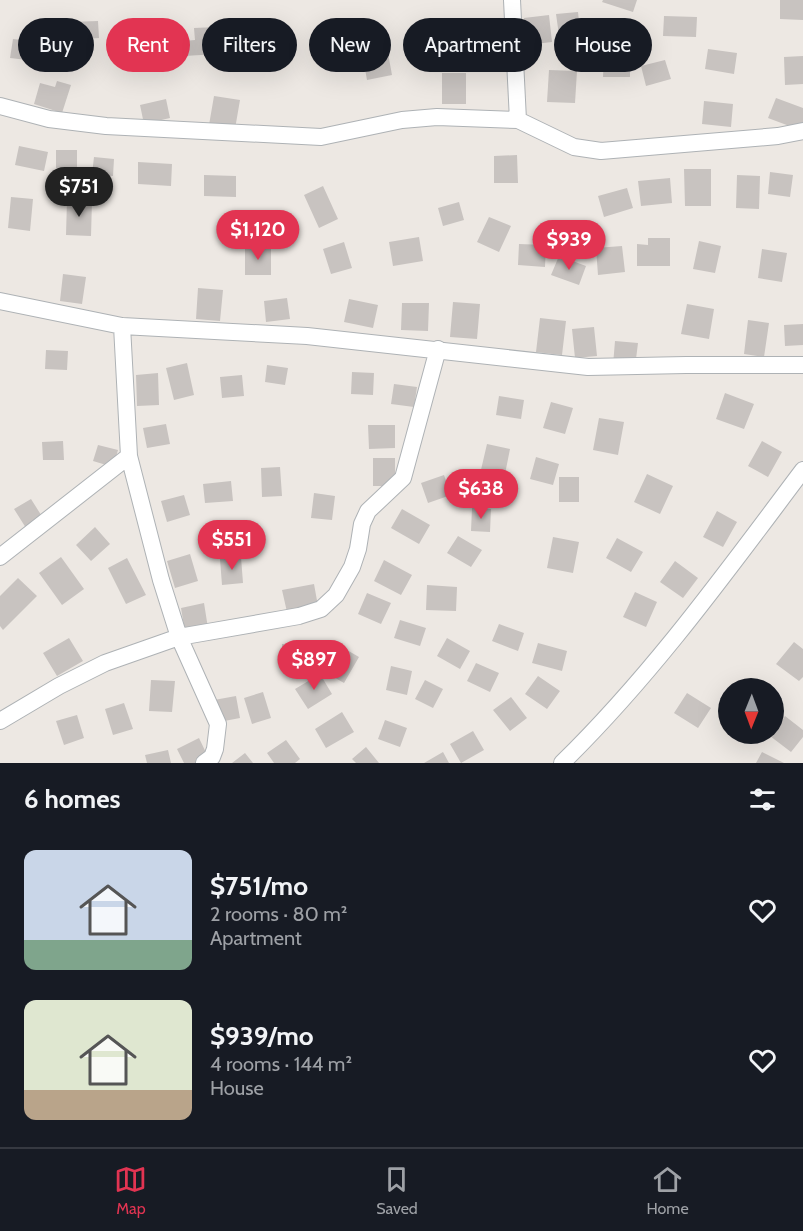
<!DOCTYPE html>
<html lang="en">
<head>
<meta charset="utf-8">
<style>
	:root { --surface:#171b24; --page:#20242c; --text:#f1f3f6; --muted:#9ea1a6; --line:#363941; --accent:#e23452 }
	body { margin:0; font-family:Cabin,sans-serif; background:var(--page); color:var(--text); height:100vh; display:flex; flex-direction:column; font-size:22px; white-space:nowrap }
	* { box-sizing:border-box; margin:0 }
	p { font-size:20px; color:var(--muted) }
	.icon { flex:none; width:33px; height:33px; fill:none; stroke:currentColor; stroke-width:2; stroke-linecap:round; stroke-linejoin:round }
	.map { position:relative; height:763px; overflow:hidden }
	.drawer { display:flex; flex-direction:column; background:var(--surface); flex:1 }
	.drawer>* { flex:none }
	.hud { position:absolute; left:18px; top:18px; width:768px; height:54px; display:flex; gap:12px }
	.needle { width:39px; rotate:181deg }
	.buttons { position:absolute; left:718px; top:678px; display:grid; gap:12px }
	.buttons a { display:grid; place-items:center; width:66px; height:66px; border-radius:50%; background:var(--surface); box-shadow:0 6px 24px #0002; font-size:30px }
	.price { position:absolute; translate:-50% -51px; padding:0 14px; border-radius:21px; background:var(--accent); color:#fff; font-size:20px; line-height:39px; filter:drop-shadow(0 2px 3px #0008) }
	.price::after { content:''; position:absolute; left:50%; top:36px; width:18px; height:14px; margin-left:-9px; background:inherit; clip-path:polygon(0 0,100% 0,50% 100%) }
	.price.selected { background:#222; color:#fff }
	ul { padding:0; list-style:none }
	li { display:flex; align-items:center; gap:18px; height:150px; padding:0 24px }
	li span { display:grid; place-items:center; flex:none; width:168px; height:120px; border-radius:12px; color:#555 }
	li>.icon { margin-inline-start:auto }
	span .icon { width:72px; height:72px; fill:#fffc; stroke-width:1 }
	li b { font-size:26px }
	h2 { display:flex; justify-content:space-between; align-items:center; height:72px; padding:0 24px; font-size:26px }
	.tag { padding:0 21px; border-radius:27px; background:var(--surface); box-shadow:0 6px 24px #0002; font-size:21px; line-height:54px }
	.tag.selected { background:var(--accent); color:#fff }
	.dock { display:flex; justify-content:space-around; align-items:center; height:84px; border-top:2px solid var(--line); background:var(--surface); font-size:16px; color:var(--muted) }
	.dock a { display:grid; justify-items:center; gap:3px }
	.dock .selected { color:var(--accent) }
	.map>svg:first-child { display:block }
</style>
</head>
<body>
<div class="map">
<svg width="803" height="763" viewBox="0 0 803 763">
	<rect width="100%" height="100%" fill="#ede8e3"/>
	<path fill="#c8c3c0" d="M603,0H637L633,12L602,2Z
		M780,0H803V20L780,19Z
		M578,12L581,39L560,42L556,14Z
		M549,15L552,42L527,45L524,18Z
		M664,16L697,17L696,37L663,36Z
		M485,20L486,40L457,41L456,21Z
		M98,21L99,38L70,40L69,22Z
		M342,22L347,54L325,58L320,26Z
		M217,27L218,54L184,56V41L195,40L194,28Z
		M380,27L384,47L361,52L357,31Z
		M274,32L275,56L244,58L242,34Z
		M156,36V56L133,57L132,37Z
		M13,39L38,42L36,61L10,58Z
		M708,49L737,53L734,74L705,69Z
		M388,53L392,75L367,80L363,58Z
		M803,56V84L785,85L784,57Z
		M604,57L630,58V77H603Z
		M665,60L671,79L646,86L641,66Z
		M549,70L577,71L575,103L547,102Z
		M442,73H466V104H442Z
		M57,81L71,85L62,113L34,104L40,83L55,87Z
		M214,96L240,100L235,129L209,125Z
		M776,98L803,108V122L800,130L768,118Z
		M166,99L170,118L144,124L140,105Z
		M704,101L733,104L731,127L702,124Z
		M19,146L48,152L44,171L15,165Z
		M56,150H77V167L56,168Z
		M517,155L518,183H494V156Z
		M94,157L114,159L113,176L92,174Z
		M138,162L172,164L171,186L138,184Z
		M684,169H711V206H685Z
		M770,172L793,175L790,197L768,194Z
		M204,175L236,176V197L204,196Z
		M737,175L760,176L759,209L736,208Z
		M670,178L672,203L641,206L638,181Z
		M323,186L338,219L319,228L304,195Z
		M627,188L633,208L604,217L598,196Z
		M11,197L33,199L30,231L8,228Z
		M67,200L92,201L91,236L66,235Z
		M459,202L464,220L443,226L438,208Z
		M489,217L511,226L499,252L477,242Z
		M419,237L423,261L393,266L389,242Z
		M648,238H670V266H637V244L648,245Z
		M699,241L721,246L715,273L693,269Z
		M344,242L352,268L331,274L323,249Z
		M519,244L546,245L545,267L518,265Z
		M622,246L625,272L598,275L596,248Z
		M245,247L271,248V275H245Z
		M762,249L787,253L782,282L758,278Z
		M559,256L586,266L579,285L551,275Z
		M63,274L86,277L82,304L60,301Z
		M198,288L223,290L220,321L196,319Z
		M287,298L290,319L266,322L264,301Z
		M349,299L378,305L373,328L344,322Z
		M453,302L480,304L477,339L450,337Z
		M402,303H429L428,331L401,330Z
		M687,304L714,309L709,339L681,334Z
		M540,318L566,321L562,355L536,352Z
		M748,320L769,323L764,357L744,354Z
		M803,324V345L785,346L784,325Z
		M594,327L597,356L575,358L572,329Z
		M615,341L638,343L635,367L613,365Z
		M46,350L68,351L67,370L45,369Z
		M187,363L194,395L174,400L166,368Z
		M267,365L288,368L285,385L265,382Z
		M352,372L374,373L373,395L351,394Z
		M158,373L159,405L137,406L136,375Z
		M242,375L244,396L222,398L220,377Z
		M394,384L417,387L414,407L391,404Z
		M725,393L754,404L744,429L716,419Z
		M499,396L524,400L521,419L496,415Z
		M551,402L573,408L565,434L543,428Z
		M599,418L624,422L618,455L593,450Z
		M166,424L170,444L147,448L143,428Z
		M368,425H395V448L369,449Z
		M63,441L64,460H43L42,442Z
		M762,441L782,452L768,477L748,466Z
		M487,444L510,449L504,479L480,474Z
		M98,445L118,450L113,467L93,461Z
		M536,457L559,464L553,485L530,479Z
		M373,458H395V486H373Z
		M280,467L282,496L262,497L261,468Z
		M647,474L673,486L660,514L634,502Z
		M444,475L451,495L428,503L421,483Z
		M559,477H579V502H559Z
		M231,481L233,501L205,503L203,484Z
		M314,493L335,496L332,520L311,518Z
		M184,495L190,515L167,522L161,501Z
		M31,499L43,518L26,528L14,509Z
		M472,508L491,509L490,532L471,531Z
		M402,509L430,525L419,544L391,528Z
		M717,511L737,522L723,547L703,537Z
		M95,527L110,544L91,561L76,545Z
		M458,536L482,550L471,567L447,553Z
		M553,537L579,542L573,573L547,568Z
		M617,538L643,552L631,572L606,558Z
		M190,554L198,581L175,588L167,561Z
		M61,557L84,589L62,605L39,573Z
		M241,557L243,583L222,585L220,559Z
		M127,558L146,595L126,604L108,568Z
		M384,560L412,575L401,595L374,581Z
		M675,561L698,578L683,598L660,582Z
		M18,578L37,596L3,630L0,626V596Z
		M314,584L318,606L287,612L282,590Z
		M427,585L457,587L456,611L426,610Z
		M635,592L657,602L646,627L623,617Z
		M367,593L391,603L381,624L358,614Z
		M204,603L208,628L185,632L181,608Z
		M400,620L426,628L420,646L394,638Z
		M499,624L524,633L518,651L492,641Z
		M69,638L83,661L57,676L43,653Z
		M447,638L470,651L460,669L437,656Z
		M794,642L803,649V677L799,681L776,664Z
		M538,643L567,651L562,671L532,663Z
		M282,644H305V662H282Z
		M340,646L359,657L344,683L325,672Z
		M476,663L499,673L490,692L467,681Z
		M391,666L412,671L407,695L386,690Z
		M320,674L332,694L308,709L295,689Z
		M538,676L560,691L547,709L525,694Z
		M151,680L175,681L172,712L149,711Z
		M425,680L443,689L433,708L415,699Z
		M263,692L271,718L252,724L244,698Z
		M687,693L711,708L698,728L674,713Z
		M236,696L240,718L219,722L214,700Z
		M511,697L527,718L510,731L493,710Z
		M124,703L133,729L113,735L105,709Z
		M342,712L354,732L326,748L315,729Z
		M77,715L84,738L64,745L56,721Z
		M785,716L803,730V737L791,752L770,736L774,734Z
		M385,720L407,728L400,747L378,739Z
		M473,731L484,750L461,763L450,744Z
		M199,738L209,759L201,763H184L177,749Z
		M286,740L300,759L295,763H274L267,753Z
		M366,747L379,763H356L352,759Z
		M168,750L171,763H147L145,755Z
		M443,752L449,763H424Z
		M762,752L784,763H756Z
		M245,753L253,763H232Z"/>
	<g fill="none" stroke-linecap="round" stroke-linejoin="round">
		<g stroke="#aeb2b5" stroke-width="18">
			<path id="street" d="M512,0L518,120
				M0,106L49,119L106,126L321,137L402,120L437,117L518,120L574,147L601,151L778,136L803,131
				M0,301L122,326L307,336L588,367L686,365H803
				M122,326L129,456L161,580L179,637L218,724L215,749L212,757L204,763
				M0,557L129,456
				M0,721L59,686L105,663L179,637L299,616L321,609L336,595L352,567L358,549L362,524L368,511L403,478L438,349
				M562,763C653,674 727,571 803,470"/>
		</g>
		<use href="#street" stroke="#fff" stroke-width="16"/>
	</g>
</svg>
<div class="buttons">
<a><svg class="needle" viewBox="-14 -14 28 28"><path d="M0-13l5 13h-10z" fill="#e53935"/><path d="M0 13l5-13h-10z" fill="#9ea1a6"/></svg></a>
</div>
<b class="price selected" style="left:79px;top:218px">$751</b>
<b class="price" style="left:258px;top:261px">$1,120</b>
<b class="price" style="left:569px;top:271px">$939</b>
<b class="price" style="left:481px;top:520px">$638</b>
<b class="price" style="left:232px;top:571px">$551</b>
<b class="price" style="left:314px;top:691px">$897</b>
<div class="hud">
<a class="tag">Buy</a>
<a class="tag selected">Rent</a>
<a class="tag">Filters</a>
<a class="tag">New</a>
<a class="tag">Apartment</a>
<a class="tag">House</a>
</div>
</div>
<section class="drawer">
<h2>6 homes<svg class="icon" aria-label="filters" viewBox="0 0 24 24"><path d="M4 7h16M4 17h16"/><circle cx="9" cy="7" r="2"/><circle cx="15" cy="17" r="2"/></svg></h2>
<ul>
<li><span style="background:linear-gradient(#c9d6e8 75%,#7fa58c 0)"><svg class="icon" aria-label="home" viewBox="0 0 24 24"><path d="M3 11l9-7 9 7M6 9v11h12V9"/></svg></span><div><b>$751/mo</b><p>2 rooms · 80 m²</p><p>Apartment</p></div><svg class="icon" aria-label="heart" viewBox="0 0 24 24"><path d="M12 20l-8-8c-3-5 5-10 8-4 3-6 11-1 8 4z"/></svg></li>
<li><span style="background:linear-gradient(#dfe7d0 75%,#b9a48a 0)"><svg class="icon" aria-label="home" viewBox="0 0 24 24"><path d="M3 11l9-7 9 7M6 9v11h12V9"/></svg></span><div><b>$939/mo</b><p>4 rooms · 144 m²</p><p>House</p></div><svg class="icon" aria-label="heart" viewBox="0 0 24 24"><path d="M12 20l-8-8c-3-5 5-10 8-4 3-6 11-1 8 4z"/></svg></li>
</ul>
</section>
<nav class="dock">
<a class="selected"><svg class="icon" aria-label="map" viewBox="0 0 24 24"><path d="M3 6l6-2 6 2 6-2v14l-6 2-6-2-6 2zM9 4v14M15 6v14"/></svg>Map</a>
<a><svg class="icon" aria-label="saved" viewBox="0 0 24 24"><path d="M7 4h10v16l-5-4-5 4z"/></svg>Saved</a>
<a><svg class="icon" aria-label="home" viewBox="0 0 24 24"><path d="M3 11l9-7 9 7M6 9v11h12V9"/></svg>Home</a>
</nav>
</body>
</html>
